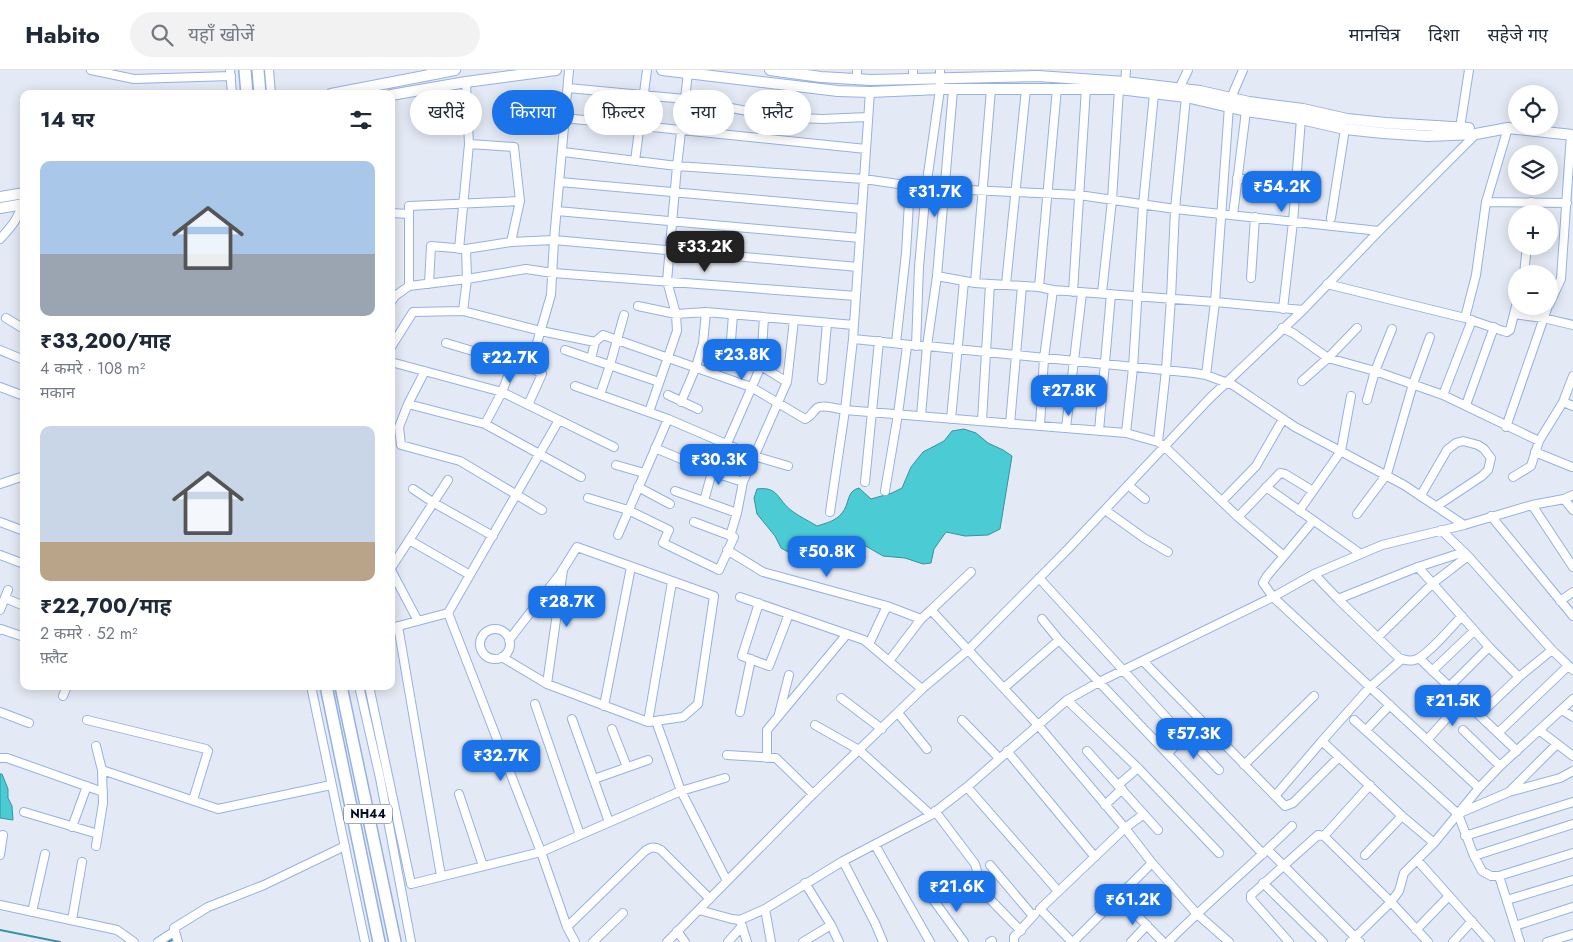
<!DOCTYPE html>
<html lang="hi">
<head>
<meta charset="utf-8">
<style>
	:root { --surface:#fff; --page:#f2f2f3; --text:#1f2937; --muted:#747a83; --line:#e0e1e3; --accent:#1a73e8 }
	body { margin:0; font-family:Jost,"Noto Sans Devanagari",sans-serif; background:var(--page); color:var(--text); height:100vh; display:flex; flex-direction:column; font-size:19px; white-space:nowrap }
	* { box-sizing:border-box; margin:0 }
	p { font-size:16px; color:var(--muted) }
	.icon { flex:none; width:28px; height:28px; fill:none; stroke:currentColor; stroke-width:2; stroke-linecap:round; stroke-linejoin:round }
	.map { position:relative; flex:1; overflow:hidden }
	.details { position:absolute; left:20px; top:20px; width:375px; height:600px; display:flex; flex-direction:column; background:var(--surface); border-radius:10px; box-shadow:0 2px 12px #0003 }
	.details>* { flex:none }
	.top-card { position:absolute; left:410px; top:20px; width:475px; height:45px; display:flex; gap:10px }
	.fabs { position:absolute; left:1508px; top:15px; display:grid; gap:10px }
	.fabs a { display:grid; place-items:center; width:50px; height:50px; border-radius:50%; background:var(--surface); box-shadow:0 2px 12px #0003; font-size:25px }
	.price { position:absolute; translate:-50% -42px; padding:0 11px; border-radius:10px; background:var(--accent); color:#fff; font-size:16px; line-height:32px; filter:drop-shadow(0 1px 2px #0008) }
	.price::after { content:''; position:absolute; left:50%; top:30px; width:15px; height:11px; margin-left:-8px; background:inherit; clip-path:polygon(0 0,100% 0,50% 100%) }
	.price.on { background:#222; color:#fff }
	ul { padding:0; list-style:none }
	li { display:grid; align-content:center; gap:10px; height:265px; padding:0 20px }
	li span { display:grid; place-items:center; height:155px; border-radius:10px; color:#555 }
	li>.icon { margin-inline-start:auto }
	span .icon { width:90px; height:90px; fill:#fffc; stroke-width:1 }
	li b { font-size:21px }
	h2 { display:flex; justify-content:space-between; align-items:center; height:60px; padding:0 20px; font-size:21px }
	.chip { padding:0 18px; border-radius:22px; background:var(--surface); box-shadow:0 2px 12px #0003; font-size:18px; line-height:45px }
	.chip.on { background:var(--accent); color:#fff }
	header { display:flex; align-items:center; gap:30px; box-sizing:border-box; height:70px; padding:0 25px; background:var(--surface); border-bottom:1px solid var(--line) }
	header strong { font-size:24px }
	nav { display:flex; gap:28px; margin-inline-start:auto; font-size:18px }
	.search { width:350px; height:45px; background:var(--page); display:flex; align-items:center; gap:12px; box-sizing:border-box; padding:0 18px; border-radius:28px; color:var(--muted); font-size:19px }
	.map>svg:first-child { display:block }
</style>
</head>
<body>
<header>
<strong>Habito</strong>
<div class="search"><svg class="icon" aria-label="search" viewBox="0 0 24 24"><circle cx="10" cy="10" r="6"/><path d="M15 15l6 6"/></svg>यहाँ खोजें</div>
<nav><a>मानचित्र</a><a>दिशा</a><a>सहेजे गए</a></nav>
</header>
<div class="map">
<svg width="1573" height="872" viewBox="0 0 1573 872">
	<rect width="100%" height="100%" fill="#e4eaf5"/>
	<path fill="#4bcbd3" stroke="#36929d" d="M964,359L976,363L988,373L1003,380L1012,386L1000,459L988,465L965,466L946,462L934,479L931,493L923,494L905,488L883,486L864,475L856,474L846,478L836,490L823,492L790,483L781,478L775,466L757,444L754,428L757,419C779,416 777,430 792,441C800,447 809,451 817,456C826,453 836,451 842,443C850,434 846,421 859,418L871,429L892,423L902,418L911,397L923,382L944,371L952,361Z
		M0,704H2L8,719V728L12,736L13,750L0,748Z"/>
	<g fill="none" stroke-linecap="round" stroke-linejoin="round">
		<path stroke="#36929d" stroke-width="2" d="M0,860L60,872
			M167,872L172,870"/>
		<g stroke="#95b1e3" stroke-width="10">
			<path id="minor" d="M91,0L134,9L231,6
				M230,0L232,24
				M269,0L271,24
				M857,9V0
				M913,9V0
				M1125,12L1126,0
				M568,18L685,29L778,47L822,49L868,47
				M1179,19L1188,0
				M1231,28L1243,0
				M564,48L866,79
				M1460,58L1469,0
				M469,74L514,77L520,131
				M563,82L677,96L864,109L926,118L1079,125L1175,139L1379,161
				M635,91L647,0
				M1237,108L1294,115
				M560,112L862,139
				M1486,132L1567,133
				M557,141L860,168
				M391,143L409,144
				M1530,144L1531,132
				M1233,145L1246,41
				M1331,148L1345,59
				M0,169C13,155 18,149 23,131
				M459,179L469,74L466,12
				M1524,204L1527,176
				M937,206L975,213L1039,217L1053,220L1215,232L1303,240
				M1251,208L1255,147
				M975,213L991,19
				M429,214L431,176L466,179L511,172L554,170L858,197
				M1006,214L1026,19
				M1327,214L1465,248L1503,261L1507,262L1510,260L1516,236
				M409,216V136L520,131L511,172
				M1039,217L1057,18
				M1073,222L1086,18
				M1102,223L1112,130L1119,19
				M391,232L395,226L409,216L467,209L526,199L553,203L856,226
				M1549,235L1561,209L1571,64
				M638,236L676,244L706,242L854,255
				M1283,239L1293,152L1301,49
				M463,241L467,209L466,179
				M1514,244L1543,248L1573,255
				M6,248L24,259
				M1465,248L1476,205L1486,132L1508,58
				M1282,258L1293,263L1328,288L1375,301L1443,325L1539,371
				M853,269C878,271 902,275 927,276L1194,303L1206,305L1233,315L1295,357L1404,415L1464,455
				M595,272L603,265L751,317L805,349C811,347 812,342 817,338C823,334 838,339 845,340L1126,363L1158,372L1165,377L1238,447L1284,486L1313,451
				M446,273L513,293
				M896,273L906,183L910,115
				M916,276L919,197L926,118L940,19V0
				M391,277L413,242L463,241L541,261L595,272L591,289
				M0,280L24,290
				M565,280L659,312
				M730,283L733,245
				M391,292L502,322L614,377
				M761,296L787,312
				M530,297L551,225L554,170L569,0
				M1206,305L1215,232L1229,36
				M822,310L827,253
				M1302,311L1328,288L1357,258
				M575,316L668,349L754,386L788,396
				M0,317L24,326
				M600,325L610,295L624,245
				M668,325L698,339
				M1443,325L1472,250
				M1367,330L1375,301L1392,259
				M681,332L696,297L703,273L706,242
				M1563,332L1573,336
				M408,334L425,301
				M1466,335L1494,257
				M649,342L677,261L676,244L667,211L677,96L688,3
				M921,346L927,276L937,206L953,20
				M951,349L964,211
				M982,351L990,214
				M485,354L502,322L513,293L530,297L542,304L528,335
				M1010,354L1022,216
				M1040,356L1044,288L1053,220
				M1506,357L1548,236
				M1066,358L1082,223
				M1099,361L1111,224
				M1126,363L1133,298L1143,135L1154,24
				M1158,372L1166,300L1171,228L1175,139L1186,27
				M655,378L712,402L743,412L737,443L675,421
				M1535,382L1572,397
				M616,395L644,403
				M1513,407L1531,396L1539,371L1563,332L1573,306
				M743,412L787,312L794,250
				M865,412L879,271
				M0,414L24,406
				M1128,415L1145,429
				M638,417L670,434
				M1266,417L1361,484
				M413,419L434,433L493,466
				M885,421L898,344L907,276
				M1421,425L1447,380L1456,373L1463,371L1478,375L1484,379L1491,388L1488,400L1482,406L1437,436
				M588,428L628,440L669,460L663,473L719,500L734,467L694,452
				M1564,429L1573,440
				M704,431L712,402L726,376L761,296L764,247
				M1222,431L1256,396L1283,349
				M1532,435L1573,497
				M542,440L460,391L401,375L399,357L408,334L485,354L581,407
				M1105,440L1144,468L1168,482
				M1299,441L1341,381L1351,326
				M830,442L845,340L853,269L870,22
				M1357,444L1387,404L1413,314L1430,267
				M1491,446L1573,546
				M1238,447L1280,403L1285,404L1313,421
				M0,452L24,461
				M1441,460L1468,486L1552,580L1573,600
				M618,465L668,349
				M730,466L737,443
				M409,470L470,505
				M727,480L763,502L887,536L921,549
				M0,485L24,494
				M1284,486L1267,506L1263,513L1273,527L1479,718
				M1418,497L1489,577L1519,607
				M391,498L448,410
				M391,500L418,551
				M1314,504L1338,529L1418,497L1464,482
				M1039,508L1186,669
				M740,527L864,570L922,619
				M5,528L24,536
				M1338,529L1399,588C1403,589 1409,592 1414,590C1426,588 1452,556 1462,546
				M1560,531L1573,522
				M759,533L742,586L769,596L789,544
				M0,540L8,520
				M931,540L971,502
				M448,543L541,782L567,857L575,872
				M1042,549L1059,570L1263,784
				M398,556L441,806
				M391,558L448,543L559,350
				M480 574a15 15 0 1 1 30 0a15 15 0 1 1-30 0Z
				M0,560L1,559L24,567
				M1378,567L1433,513L1468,486
				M869,574L887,536
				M502,587L547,614L648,652L683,647L698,634L714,526L577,477L560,504L509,570
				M1419,588L1517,681
				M1402,589L1369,618L1322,671L1402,746L1434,773
				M889,591L921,549L931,540L1038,655L1125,758L1152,793L1196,843L1229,872
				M1143,591L1285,736L1293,733L1339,687
				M1432,601L1474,561
				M547,614L563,500
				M311,616L365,872
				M359,616L380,708L411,872
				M369,616L411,814L541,782L681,721L725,708
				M1449,617L1489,577
				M1004,618L1059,570
				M63,626L67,616
				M841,628L882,659
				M1067,630L1138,698L1219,783
				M535,634L580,765
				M604,636L631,497
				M1562,640L1573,647
				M0,642L29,653
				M740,642L751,589
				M898,643L927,679
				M779,644L789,605
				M1479,645L1519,607L1552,580
				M572,649L609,752
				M87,650L206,679L208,681L193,730
				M962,650L999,688
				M1354,650L1458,744L1474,786L1482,801L1491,806H1499L1573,783
				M656,651L681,721L727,811
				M648,652L672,512
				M815,655L859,680L931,745
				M612,659L627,697
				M1366,660L1390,635
				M1463,660L1500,696
				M1539,660L1573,686
				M1498,663L1568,596
				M1427,670L1463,630
				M1007,681L1095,787
				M1087,681L1158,760
				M1168,683C1175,677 1181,666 1191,671L1219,700
				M727,685L776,688L813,724
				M0,688H7L103,722
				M767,688V660L847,564
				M1244,695L1314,626
				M102,700L218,739L331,715
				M594,709L648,690
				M1118,715L1138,698
				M967,717L1058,821
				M1510,721L1557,674
				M459,724L483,796
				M1275,726L1322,671
				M1105,735L1122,719
				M935,741L975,794L983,822L1021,861
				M24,742L98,764
				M1460,743L1509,722L1560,708L1573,701
				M72,757L87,716
				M1324,766L1370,715
				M1465,766L1573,732
				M875,775L930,872
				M96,776L103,733L102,700L96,676
				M1268,780L1360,872
				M0,785L3,765
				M1365,785L1402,746
				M1474,786L1573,754
				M843,791L875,853L883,872
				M1418,791L1490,872
				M990,795L1033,846
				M1499,806L1520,872
				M805,813L831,855L839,872
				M1263,813L1323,872
				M1118,826L1163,872
				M932,828L964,872
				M1507,830L1573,810
				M0,835L117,860L134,872
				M765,839L771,872
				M699,840L732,849L740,850L765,839L843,791L931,745L967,717L1067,630L1099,612L1273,527L1314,504L1382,475L1464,455L1532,435L1564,429L1573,425
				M32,842L45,784
				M72,850L82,792
				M740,850L747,872
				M1515,856L1573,837
				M567,857L645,781C651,777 654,776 661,780L710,829
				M1416,860L1449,826
				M677,861L685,872
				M158,872L175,861
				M178,872L174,858L208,837L264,815L345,776
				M593,872L623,843
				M667,872L813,724L922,619L967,581L1068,479L1209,329L1303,240L1379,161L1477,63
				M728,872L742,856
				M803,872L831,855
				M990,872L992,871
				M1014,872V867L1035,844
				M1072,872L1040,839L1125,758L1144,744
				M1073,872L1152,793
				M1131,872L1147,855
				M1168,872C1208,832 1251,796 1292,756
				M1289,872L1251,829V825L1318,765L1324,766L1391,832L1428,872
				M1350,872L1391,832L1399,821L1404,803L1434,773L1479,718L1500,696L1573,629
				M1453,872L1472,851
				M1547,872L1573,864"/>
		</g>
		<g stroke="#95b1e3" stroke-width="12">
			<path id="major" d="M662,0L838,21L870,22L940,19H1119L1186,27L1246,41L1301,49L1345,59L1383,63L1428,66L1476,64L1508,58L1573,65
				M770,0L821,7L871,10L1038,6L1125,12L1200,21L1249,32L1303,39L1347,49L1386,53L1469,58
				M331,24L455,0
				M391,25L466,12L556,0
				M0,127L24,123
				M0,138L24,134"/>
		</g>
		<g stroke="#95b1e3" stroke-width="14">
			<path id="highway" d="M245,0L247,24
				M258,0L260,24
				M326,616L379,872
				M341,616L395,872"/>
		</g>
		<use href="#minor" stroke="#fff" stroke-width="8"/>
		<use href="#major" stroke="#fff" stroke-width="10"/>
		<use href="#highway" stroke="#fff" stroke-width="11"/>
	</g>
	<g text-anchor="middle" stroke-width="5" stroke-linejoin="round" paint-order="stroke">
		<rect fill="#fff" stroke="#4f5562" stroke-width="1" x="344" y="734.5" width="48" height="19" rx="4"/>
		<g font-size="12" font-weight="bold" fill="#040c1e">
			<text x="368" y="748">NH44</text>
		</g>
	</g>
</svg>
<div class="fabs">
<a><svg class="icon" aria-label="locate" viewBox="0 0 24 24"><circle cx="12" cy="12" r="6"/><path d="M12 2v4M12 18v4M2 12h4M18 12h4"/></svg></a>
<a><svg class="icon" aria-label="layers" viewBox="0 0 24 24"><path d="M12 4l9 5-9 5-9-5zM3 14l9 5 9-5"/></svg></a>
<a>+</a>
<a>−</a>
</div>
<b class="price" style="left:1282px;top:143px">₹54.2K</b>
<b class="price" style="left:935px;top:148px">₹31.7K</b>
<b class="price on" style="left:705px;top:203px">₹33.2K</b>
<b class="price" style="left:742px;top:311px">₹23.8K</b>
<b class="price" style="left:510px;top:314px">₹22.7K</b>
<b class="price" style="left:1069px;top:347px">₹27.8K</b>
<b class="price" style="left:719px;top:416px">₹30.3K</b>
<b class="price" style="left:827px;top:508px">₹50.8K</b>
<b class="price" style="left:567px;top:558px">₹28.7K</b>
<b class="price" style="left:1453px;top:657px">₹21.5K</b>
<b class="price" style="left:1194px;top:690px">₹57.3K</b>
<b class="price" style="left:501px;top:712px">₹32.7K</b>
<b class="price" style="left:957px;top:843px">₹21.6K</b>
<b class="price" style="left:1133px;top:856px">₹61.2K</b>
<div class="top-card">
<a class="chip">खरीदें</a>
<a class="chip on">किराया</a>
<a class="chip">फ़िल्टर</a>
<a class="chip">नया</a>
<a class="chip">फ़्लैट</a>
</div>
<section class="details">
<h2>14 घर<svg class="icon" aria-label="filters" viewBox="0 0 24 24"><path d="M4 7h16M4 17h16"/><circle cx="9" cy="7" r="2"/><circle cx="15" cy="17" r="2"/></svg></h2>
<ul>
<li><span style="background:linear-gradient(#a9c7e8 60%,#9aa5b1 0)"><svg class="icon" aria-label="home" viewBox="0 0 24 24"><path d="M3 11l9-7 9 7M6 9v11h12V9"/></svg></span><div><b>₹33,200/माह</b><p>4 कमरे · 108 m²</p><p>मकान</p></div></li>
<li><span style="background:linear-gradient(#c9d6e8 75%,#b9a48a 0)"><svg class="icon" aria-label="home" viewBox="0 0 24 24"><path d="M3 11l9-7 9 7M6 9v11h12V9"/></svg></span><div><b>₹22,700/माह</b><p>2 कमरे · 52 m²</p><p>फ़्लैट</p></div></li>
</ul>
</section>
</div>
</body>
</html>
